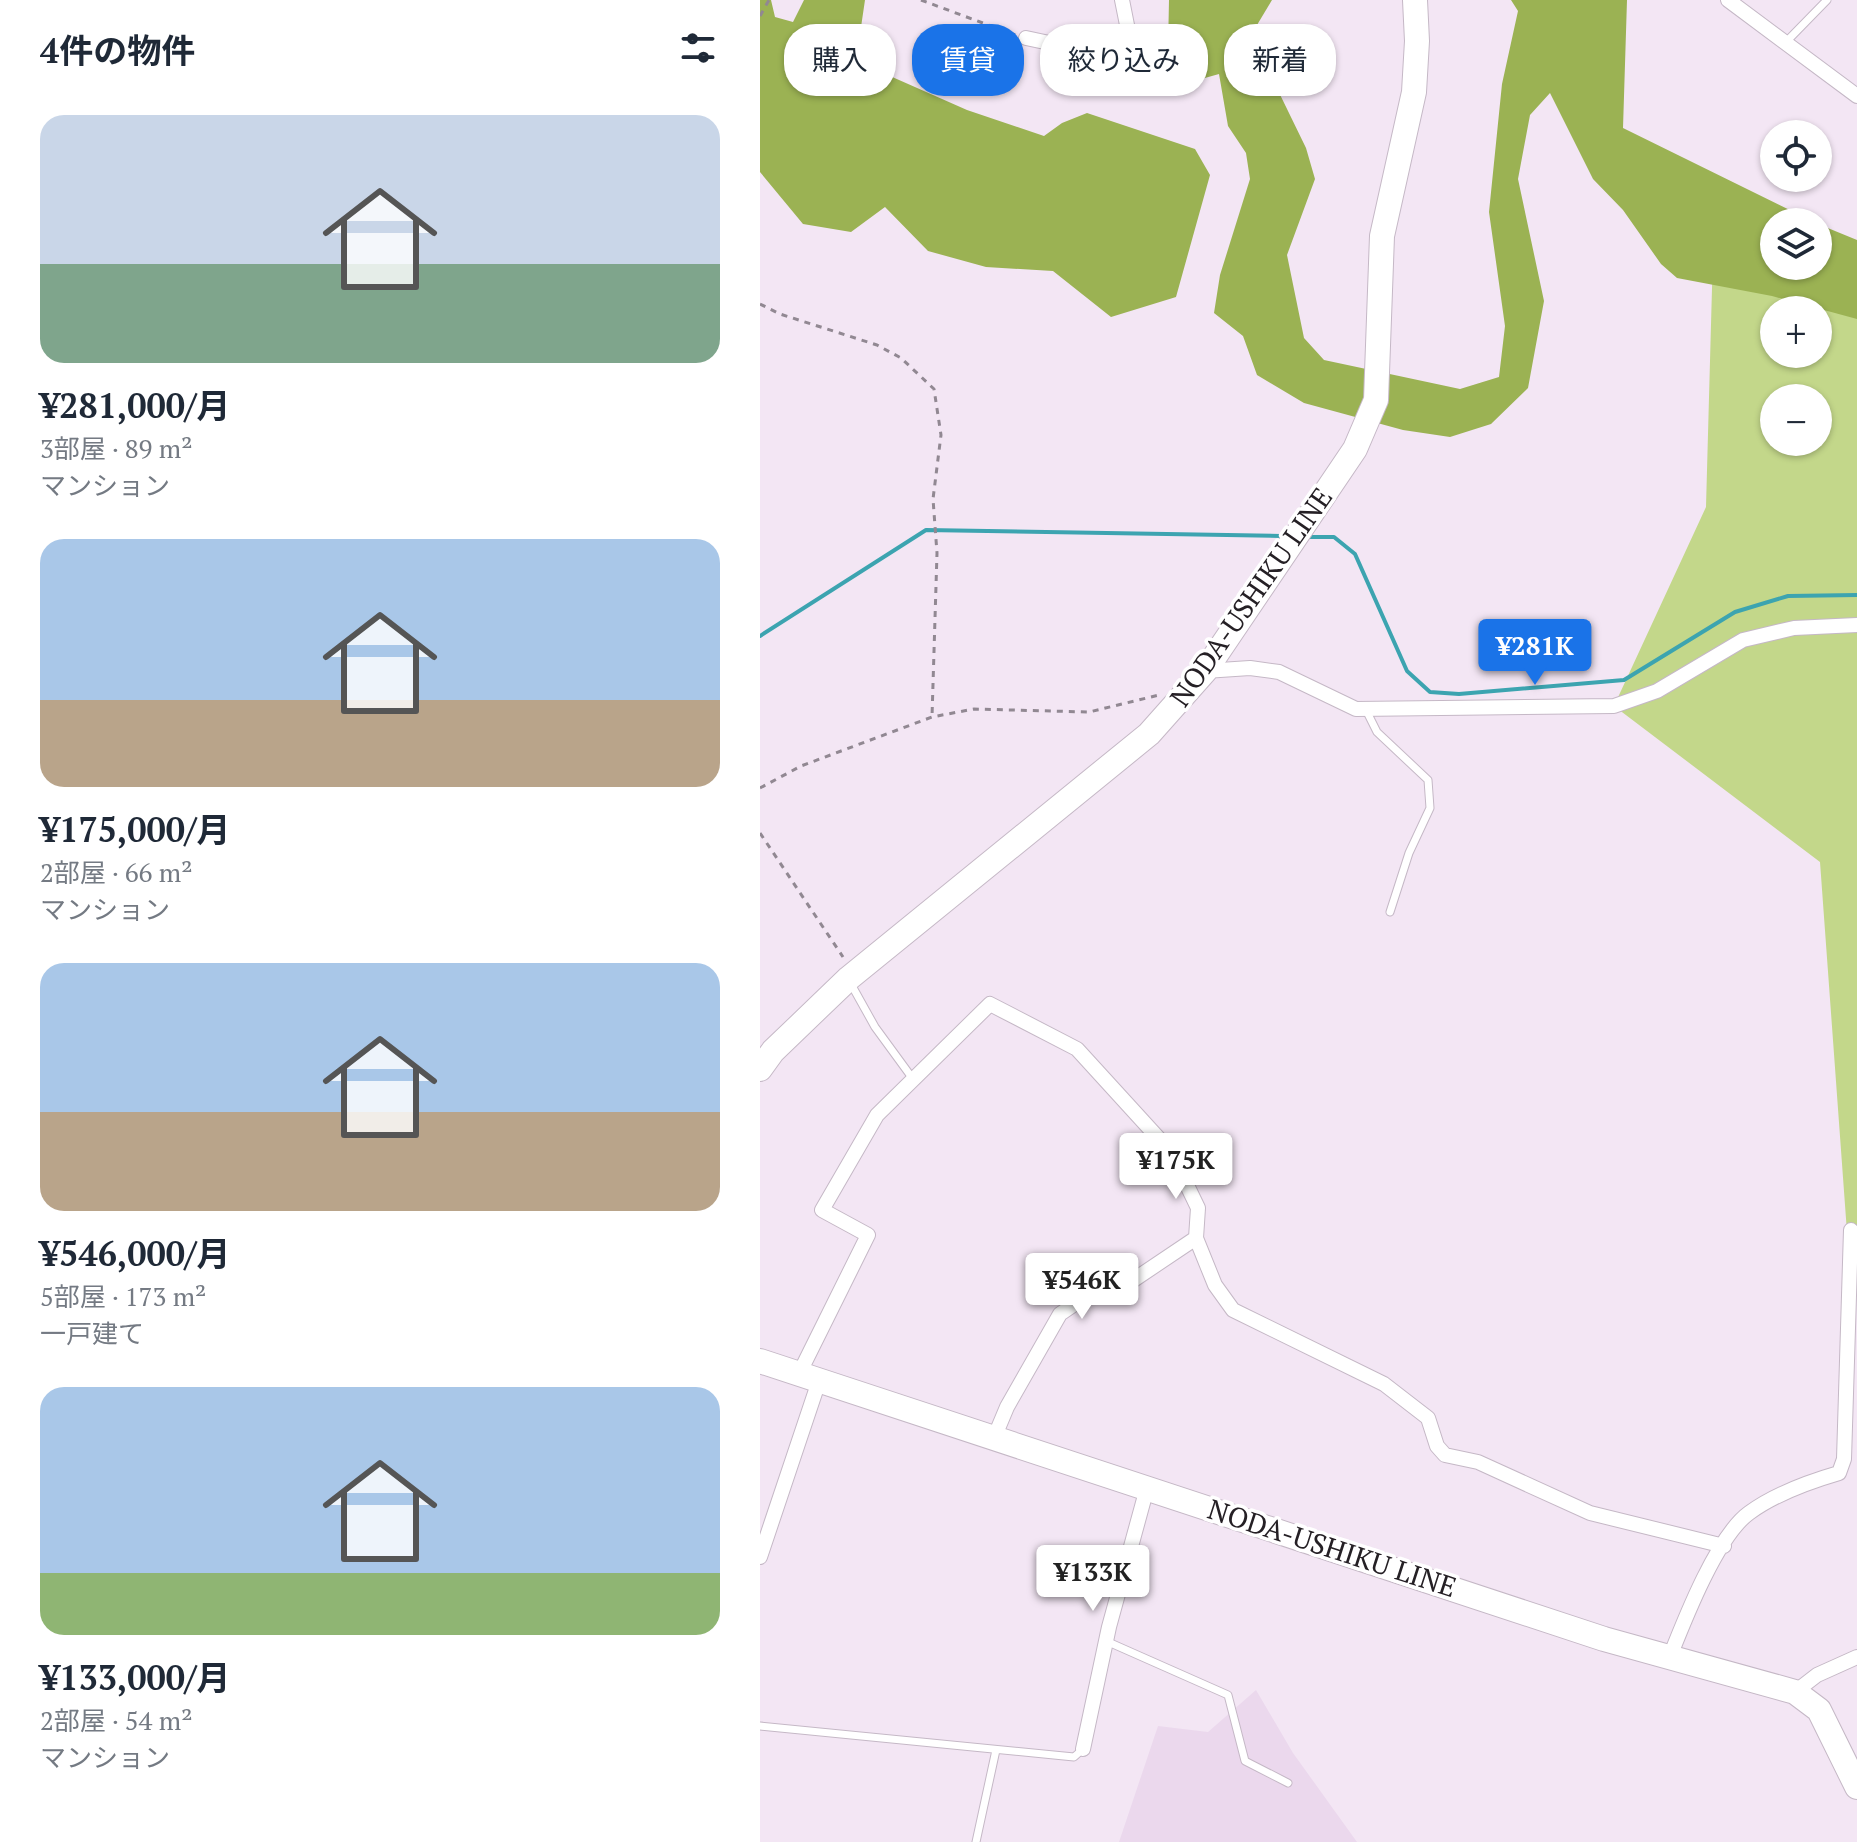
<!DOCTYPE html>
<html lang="ja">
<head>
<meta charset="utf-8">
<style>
	:root { --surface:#fff; --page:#f6f6f7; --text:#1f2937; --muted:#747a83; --accent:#1a73e8 }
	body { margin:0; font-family:"PT Serif","Noto Sans JP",serif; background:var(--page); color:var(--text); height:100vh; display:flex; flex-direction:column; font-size:30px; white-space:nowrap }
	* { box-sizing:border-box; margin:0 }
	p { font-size:26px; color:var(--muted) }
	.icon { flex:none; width:44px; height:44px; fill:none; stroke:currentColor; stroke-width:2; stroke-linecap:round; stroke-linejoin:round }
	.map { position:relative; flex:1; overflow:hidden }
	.sheet { display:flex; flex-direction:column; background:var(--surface); width:760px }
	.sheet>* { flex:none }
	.banner { position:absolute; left:24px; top:24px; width:760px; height:72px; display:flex; gap:16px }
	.buttons { position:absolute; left:1000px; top:120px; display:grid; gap:16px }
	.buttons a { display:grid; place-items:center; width:72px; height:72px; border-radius:50%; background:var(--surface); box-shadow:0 2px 6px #0004; font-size:40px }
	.price { position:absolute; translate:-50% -68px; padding:0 18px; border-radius:8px; background:#fff; color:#222; font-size:26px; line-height:52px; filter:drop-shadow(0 2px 4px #0008) }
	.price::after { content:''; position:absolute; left:50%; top:48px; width:24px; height:18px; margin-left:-12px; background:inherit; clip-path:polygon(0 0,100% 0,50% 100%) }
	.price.selected { background:var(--accent); color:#fff }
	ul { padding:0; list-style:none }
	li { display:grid; align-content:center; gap:16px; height:424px; padding:0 40px }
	li span { display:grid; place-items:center; height:248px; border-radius:24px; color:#555 }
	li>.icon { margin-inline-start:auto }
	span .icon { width:144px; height:144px; fill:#fffc; stroke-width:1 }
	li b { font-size:34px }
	h2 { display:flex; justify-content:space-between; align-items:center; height:96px; padding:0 40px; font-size:34px }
	.tag { padding:0 28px; border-radius:32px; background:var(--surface); box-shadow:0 2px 6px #0004; font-size:28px; line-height:72px }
	.tag.selected { background:var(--accent); color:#fff }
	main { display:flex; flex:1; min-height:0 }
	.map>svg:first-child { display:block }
</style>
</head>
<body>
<main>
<section class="sheet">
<h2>4件の物件<svg class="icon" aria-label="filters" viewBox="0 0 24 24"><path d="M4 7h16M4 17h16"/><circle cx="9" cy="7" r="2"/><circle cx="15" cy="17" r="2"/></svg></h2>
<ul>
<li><span style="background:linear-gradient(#c9d6e8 60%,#7fa58c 0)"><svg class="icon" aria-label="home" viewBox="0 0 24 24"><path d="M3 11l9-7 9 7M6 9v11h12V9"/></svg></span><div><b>¥281,000/月</b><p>3部屋 · 89 m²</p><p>マンション</p></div></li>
<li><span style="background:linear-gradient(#a9c7e8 65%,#b9a48a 0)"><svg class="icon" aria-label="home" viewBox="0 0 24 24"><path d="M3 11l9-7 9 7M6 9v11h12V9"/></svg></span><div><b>¥175,000/月</b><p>2部屋 · 66 m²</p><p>マンション</p></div></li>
<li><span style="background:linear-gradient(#a9c7e8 60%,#b9a48a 0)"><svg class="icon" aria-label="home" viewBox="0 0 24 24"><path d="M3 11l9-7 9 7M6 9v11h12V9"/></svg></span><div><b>¥546,000/月</b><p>5部屋 · 173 m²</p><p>一戸建て</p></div></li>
<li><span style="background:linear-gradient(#a9c7e8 75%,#8fb573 0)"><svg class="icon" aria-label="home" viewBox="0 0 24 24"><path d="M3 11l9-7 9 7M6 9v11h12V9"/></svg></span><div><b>¥133,000/月</b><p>2部屋 · 54 m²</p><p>マンション</p></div></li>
</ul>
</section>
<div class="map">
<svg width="1097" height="1842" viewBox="0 0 1097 1842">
	<rect width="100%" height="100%" fill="#f3e6f4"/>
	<path fill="#ebd8ed" d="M496,1690L533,1753L597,1842H359L398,1726L448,1732Z"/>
	<path fill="#c3d78a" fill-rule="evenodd" d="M953,252L1097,286V1249L1088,1246L1060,862L854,706L946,507ZM1014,310H1058V354H1014ZM1014,398H1058V442H1014Z"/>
	<path fill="#9bb253" d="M0,0H11L15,17L33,22L44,0H105L96,61L207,110L284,136L302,123L327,113L435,149L450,175L416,297L351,317L293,271L226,267L168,251L125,207L91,232L43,224L0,172Z
		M409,0H512L491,35L546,148L555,179L527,255L544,338L564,360L700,389L739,377L745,326L729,212L742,84L758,11L751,0H867L863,128L1054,222H1014V266H1058V224L1097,240V319L1012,296L917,278L901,264L863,210L833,179L790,93L770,115L758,179L784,301L768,388L731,424L690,437L643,430L544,403L497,375L483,336L454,313L460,275L490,179L486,153L468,126L459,74L427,83L408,49Z"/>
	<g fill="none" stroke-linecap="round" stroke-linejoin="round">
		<path stroke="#3ca4b0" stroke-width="4" d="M550,537H574L595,554L647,671L670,692L699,694L864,680L975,612L1028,596L1097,595
			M0,636L166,530L521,536"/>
		<g stroke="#c5b8c6" stroke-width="9">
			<path id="service" d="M1026,42L1067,0
				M606,710L617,732L668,780L670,808L649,853L630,912
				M91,984L115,1027L153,1079
				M346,1641L468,1695L485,1761L528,1783
				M0,1726L314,1757L323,1749
				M216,1842L236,1750"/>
		</g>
		<g stroke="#c5b8c6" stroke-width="16">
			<path id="minor" d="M968,0L1097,96
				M266,38L364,59L369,35L362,0
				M445,671L490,668L519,672L596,709L854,706L897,691L983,640L1034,628L1097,625
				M39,1374L108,1235L62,1210L117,1115L230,1004L317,1049L411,1152L438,1208L436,1238L455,1285L473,1310L624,1384L668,1418L677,1446L685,1455L718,1462L830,1513L964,1546
				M234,1438L247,1407L300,1314L335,1290L375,1279L436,1238
				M0,1557L59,1381
				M909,1659C924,1621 957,1536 989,1513C1015,1494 1048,1482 1079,1473L1084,1459L1091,1230
				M1035,1692L1057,1675L1097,1657
				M323,1749L349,1627L387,1488"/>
		</g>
		<g stroke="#c5b8c6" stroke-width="26">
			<path id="primary" d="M0,1069L13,1051L89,978L389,734L445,671L595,449L616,400L622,236L654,92L657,41L655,0
				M0,1361L844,1639L1035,1692L1059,1710L1097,1787"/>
		</g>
		<path stroke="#918892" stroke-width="3" stroke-dasharray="6 6" stroke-linecap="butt" d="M161,0L255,35
			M0,16L9,0
			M0,304L20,314L117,345L141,358L174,389L181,435L173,499L177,553L172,717
			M0,788L41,766L172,717L214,709L329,712L399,695
			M0,833L83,957"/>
		<use href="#service" stroke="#fff" stroke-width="7"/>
		<use href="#minor" stroke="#fff" stroke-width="14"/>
		<use href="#primary" stroke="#fff" stroke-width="24"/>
	</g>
	<g text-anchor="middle" stroke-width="7" stroke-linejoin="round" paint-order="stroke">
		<g font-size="28" fill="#252025" stroke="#fff">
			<text transform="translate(491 597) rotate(-55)" y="10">NODA-USHIKU LINE</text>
			<text transform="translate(572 1548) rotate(18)" y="10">NODA-USHIKU LINE</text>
		</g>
	</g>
</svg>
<div class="buttons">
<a><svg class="icon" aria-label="locate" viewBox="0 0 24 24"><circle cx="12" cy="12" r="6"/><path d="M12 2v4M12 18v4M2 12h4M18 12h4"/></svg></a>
<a><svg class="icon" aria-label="layers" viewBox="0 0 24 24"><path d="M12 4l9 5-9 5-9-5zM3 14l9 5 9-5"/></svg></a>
<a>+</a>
<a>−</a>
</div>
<b class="price selected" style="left:775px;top:687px">¥281K</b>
<b class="price" style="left:416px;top:1201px">¥175K</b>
<b class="price" style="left:322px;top:1321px">¥546K</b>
<b class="price" style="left:333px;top:1613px">¥133K</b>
<div class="banner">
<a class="tag">購入</a>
<a class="tag selected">賃貸</a>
<a class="tag">絞り込み</a>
<a class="tag">新着</a>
</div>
</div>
</main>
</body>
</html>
